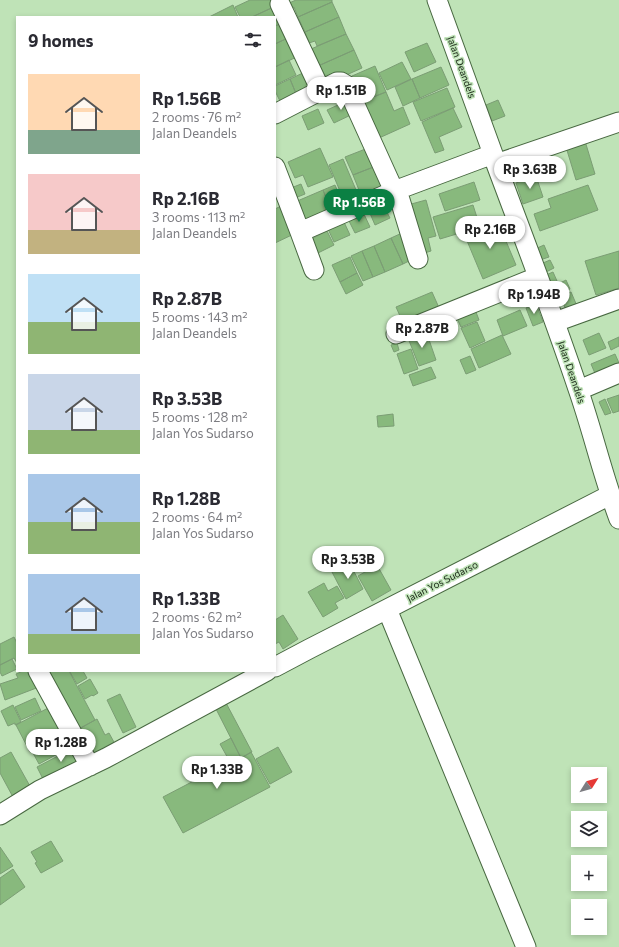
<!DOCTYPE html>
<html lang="en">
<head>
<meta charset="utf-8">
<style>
	:root { --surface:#fff; --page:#f7f7f7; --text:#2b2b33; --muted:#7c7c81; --accent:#0b8043 }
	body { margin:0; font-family:Commissioner,sans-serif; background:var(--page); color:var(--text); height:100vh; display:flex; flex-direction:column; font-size:15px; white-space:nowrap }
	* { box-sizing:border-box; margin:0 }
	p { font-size:13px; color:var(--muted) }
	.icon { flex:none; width:22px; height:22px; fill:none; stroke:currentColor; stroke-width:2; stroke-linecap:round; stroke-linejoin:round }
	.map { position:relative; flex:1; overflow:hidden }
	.details { position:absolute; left:16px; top:16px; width:260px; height:656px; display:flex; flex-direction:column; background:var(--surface); border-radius:0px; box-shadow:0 2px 6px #0003 }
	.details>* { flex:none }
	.needle { width:26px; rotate:53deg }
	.controls { position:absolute; left:571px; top:767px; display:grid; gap:8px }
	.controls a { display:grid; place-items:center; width:36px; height:36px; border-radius:0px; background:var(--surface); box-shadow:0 2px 6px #0003; font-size:20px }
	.price { position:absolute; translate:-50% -34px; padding:0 9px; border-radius:14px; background:#fff; color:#222; font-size:13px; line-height:26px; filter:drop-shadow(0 1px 2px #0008) }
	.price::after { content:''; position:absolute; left:50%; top:24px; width:12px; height:9px; margin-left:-6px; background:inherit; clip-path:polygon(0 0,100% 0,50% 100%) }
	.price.on { background:var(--accent); color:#fff }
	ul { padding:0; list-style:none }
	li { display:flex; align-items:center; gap:12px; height:100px; padding:0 12px }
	li span { display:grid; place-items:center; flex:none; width:112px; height:80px; border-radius:0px; color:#555 }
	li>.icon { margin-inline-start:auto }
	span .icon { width:48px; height:48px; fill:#fffc; stroke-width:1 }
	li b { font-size:17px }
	h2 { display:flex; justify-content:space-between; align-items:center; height:48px; padding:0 12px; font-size:17px }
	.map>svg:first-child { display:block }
</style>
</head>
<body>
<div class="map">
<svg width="619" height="947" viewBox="0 0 619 947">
	<rect width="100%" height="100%" fill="#bfe3b7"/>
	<path fill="#88b97d" stroke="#7b9d74" d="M250,0H275L278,5L252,17H240L235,7Z
		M296,0H332V2L298,17L294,7L290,9L287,4Z
		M332,2L339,17L305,32L298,17Z
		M233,5L238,17H209Z
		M278,5L285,22L275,26V17H252Z
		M339,17L346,34L317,46L315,41L309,43L305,32Z
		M285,22L292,36L275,44V26Z
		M346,34L354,50L318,66L311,49Z
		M292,36L301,55L275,67V44Z
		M427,43L436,62L414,72L405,52Z
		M354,50L362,68L326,84L318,66Z
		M289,60L296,75L275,85V67Z
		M402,62L411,79L387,90L379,73Z
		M375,66L386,92L363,101L352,76Z
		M441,67L449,85L420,98L412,79Z
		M305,72L313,89L297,96L290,79Z
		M290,79L297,96L281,103L275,91V86Z
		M412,79L420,98L403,106L395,87Z
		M447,88L455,107L421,121L413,102Z
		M386,92L394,111L403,107L410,124L379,138L363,101Z
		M349,100L355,113L334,123L327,110Z
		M498,100L505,116L492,121L486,105Z
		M453,108L462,127L439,137L444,150L435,153L422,122Z
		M318,109L324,123L308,130L302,116Z
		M585,141L595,174L576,180L566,147Z
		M320,148L333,177L308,187L303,175L295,178L288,162Z
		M368,148L376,166L353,175L345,157Z
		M343,159L359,197L345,203L329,165Z
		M376,166L384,186L361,195L353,175Z
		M536,176L543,197L523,204L516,183Z
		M474,182L480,200L445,211L439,194Z
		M301,184L305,194L295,198L291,188Z
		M335,185L343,204L331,210L323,190Z
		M588,185L598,210L540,231L534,214L551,208L548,199Z
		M323,190L332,213L304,225L295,202Z
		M426,200L436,236L428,238L431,251L418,255L404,206Z
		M283,205L296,233L275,243V209Z
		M383,205L390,218L375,225L369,211Z
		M473,205L480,227L440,239L433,217Z
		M363,212L370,227L355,233L348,219Z
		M344,222L350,235L334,242L328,229Z
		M498,222L516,265L483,279L465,236Z
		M327,231L334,245L316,254L309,240Z
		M402,233L413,259L403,264L391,238Z
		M391,238L403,264L385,272L374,246Z
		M544,245L549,257L540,260L535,249Z
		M374,246L385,272L373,277L362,251Z
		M362,251L373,277L363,281L351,256Z
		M619,251V288L596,295L585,261Z
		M350,257L357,273L340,282L332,265Z
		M550,260L554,268L546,272L543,263Z
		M553,272L557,281L550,284L546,275Z
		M357,273L363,285L346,294L340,282Z
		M566,280L570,289L562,292L558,284Z
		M432,292L440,310L404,325L396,307Z
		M571,292L577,306L566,310L560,296Z
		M473,304L479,320L461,327L454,312Z
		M536,304L543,322L533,326L526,308Z
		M520,310L527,326L503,336L497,320Z
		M477,322L485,341L470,348L461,328Z
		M426,331L436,360L419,366L408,338Z
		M599,333L606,348L589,355L583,340Z
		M502,335L511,354L479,368L471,349Z
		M619,337V346L611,350L608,342Z
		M397,343L399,350L394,352L391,345Z
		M411,349L418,369L404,374L397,354Z
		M615,354L619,363V369L597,378L591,364Z
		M470,356L476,370L466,374L460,360Z
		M431,367L436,378L413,386L409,375Z
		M619,395V411L613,413L607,399Z
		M605,399L611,413L605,415L599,402Z
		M393,414L394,426L378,427L377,416Z
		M349,562L363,589L346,599L332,572Z
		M377,565L391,590L372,601L358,576Z
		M324,583L328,591L337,586L344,598L335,603L338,608L323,617L308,592Z
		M283,615L298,639L283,649L279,642L275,644V620Z
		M14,637L17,643V663L14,658L0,665V644Z
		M12,659L17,669L2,676L0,672V665Z
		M23,671H33L39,687L5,700L0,684L18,678L16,674Z
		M46,671H69L95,720L77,730Z
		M73,671H83L87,678L77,684L70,672Z
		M90,679L98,693L93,696L92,695L85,699L78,686Z
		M120,694L136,727L123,733L107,700Z
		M35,698L41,711L21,720L15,707Z
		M225,701L252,752L241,758L215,707Z
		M13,705L21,722L15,725V723L8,726L1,711Z
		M50,707L69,733L30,752L16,725Z
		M97,719L105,735L109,733L115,744L91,757L77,730Z
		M70,733L76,744L39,764L33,753Z
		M231,738L241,758L251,752L270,787L183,833L163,797L230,762L220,744Z
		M77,746L85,760L44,781L37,767Z
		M278,747L292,772L270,784L256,759Z
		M11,752L31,788L13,797L0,773V758Z
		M51,841L63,861L41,873L35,863L37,862L31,852Z
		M0,847L13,866L0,874Z
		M13,869L25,887L0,905V878Z"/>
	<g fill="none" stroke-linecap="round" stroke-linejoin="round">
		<g stroke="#486841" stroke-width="21">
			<path id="minor" d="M437,0L493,154L496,164C524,239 553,314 578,389C593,432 603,477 619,519
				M280,4L321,91
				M275,114L337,82H341L346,85L394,191L493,154
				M496,164L619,122
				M275,167L300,232L314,270
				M397,190L418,259
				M300,232L394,191
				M555,322L619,299
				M396,334L537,277
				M579,390L619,373
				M387,609L526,947
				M275,667L309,649L610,495
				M38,671L90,766
				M0,815L40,790L106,758L267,671"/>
		</g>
		<use href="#minor" stroke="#fff" stroke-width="19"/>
	</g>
	<g text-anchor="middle" stroke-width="3" stroke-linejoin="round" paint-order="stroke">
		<g font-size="10" fill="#212f1e" stroke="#bfe3b7">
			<text transform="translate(462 67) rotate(70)" y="4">Jalan Deandels</text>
			<text transform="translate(572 372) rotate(71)" y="4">Jalan Deandels</text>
			<text transform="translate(442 581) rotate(-27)" y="4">Jalan Yos Sudarso</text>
		</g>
	</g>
</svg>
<div class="controls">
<a><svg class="needle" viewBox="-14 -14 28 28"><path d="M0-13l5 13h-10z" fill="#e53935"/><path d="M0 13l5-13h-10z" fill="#7c7c81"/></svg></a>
<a><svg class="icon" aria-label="layers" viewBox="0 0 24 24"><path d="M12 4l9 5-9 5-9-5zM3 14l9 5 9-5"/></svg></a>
<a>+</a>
<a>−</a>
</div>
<b class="price" style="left:341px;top:111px">Rp 1.51B</b>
<b class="price" style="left:530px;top:190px">Rp 3.63B</b>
<b class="price on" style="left:359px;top:223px">Rp 1.56B</b>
<b class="price" style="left:490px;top:250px">Rp 2.16B</b>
<b class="price" style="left:534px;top:315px">Rp 1.94B</b>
<b class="price" style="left:422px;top:349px">Rp 2.87B</b>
<b class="price" style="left:348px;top:580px">Rp 3.53B</b>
<b class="price" style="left:61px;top:763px">Rp 1.28B</b>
<b class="price" style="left:217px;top:790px">Rp 1.33B</b>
<section class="details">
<h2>9 homes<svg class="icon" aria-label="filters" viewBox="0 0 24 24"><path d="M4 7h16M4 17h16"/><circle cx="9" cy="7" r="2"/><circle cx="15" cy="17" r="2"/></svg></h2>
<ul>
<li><span style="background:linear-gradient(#ffd9b3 70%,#7fa58c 0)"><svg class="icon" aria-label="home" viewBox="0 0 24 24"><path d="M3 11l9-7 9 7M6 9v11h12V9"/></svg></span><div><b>Rp 1.56B</b><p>2 rooms · 76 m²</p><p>Jalan Deandels</p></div></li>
<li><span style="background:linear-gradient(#f6c9c9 70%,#c2b280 0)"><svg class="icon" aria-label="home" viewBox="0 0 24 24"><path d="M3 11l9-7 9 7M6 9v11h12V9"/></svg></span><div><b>Rp 2.16B</b><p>3 rooms · 113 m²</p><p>Jalan Deandels</p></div></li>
<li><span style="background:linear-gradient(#bfe0f5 60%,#8fb573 0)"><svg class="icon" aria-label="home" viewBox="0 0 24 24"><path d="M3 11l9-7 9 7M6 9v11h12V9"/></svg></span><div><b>Rp 2.87B</b><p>5 rooms · 143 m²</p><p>Jalan Deandels</p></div></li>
<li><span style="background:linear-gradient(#c9d6e8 70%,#8fb573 0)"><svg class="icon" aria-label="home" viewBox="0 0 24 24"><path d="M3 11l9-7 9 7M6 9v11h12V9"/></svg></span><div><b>Rp 3.53B</b><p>5 rooms · 128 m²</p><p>Jalan Yos Sudarso</p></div></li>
<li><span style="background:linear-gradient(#a9c7e8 60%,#8fb573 0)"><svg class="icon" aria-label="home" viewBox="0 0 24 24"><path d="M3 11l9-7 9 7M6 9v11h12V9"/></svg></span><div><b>Rp 1.28B</b><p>2 rooms · 64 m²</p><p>Jalan Yos Sudarso</p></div></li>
<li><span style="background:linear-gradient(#a9c7e8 75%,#8fb573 0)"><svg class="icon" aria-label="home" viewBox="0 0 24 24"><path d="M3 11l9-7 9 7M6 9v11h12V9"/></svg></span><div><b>Rp 1.33B</b><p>2 rooms · 62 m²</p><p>Jalan Yos Sudarso</p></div></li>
</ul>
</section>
</div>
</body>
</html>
